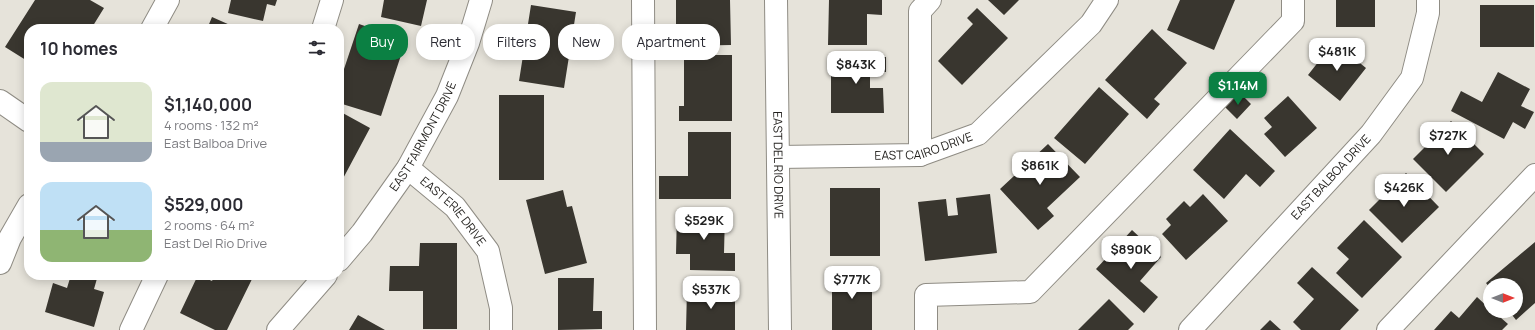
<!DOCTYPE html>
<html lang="en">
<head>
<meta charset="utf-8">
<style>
	:root { --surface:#fff; --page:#f2f2f3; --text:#2b2b33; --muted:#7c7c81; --accent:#0b8043 }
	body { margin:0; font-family:Manrope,sans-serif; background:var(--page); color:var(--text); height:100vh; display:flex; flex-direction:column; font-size:15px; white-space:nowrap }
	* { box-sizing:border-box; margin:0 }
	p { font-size:13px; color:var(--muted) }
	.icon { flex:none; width:22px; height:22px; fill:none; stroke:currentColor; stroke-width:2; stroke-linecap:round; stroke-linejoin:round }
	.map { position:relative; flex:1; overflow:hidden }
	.drawer { position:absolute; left:24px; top:24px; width:320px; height:256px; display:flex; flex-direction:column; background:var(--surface); border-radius:16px; box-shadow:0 2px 10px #0003 }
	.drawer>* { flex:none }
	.banner { position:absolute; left:356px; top:24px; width:380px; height:36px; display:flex; gap:8px }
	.needle { width:26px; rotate:90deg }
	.buttons { position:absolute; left:1483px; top:278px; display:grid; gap:8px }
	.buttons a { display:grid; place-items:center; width:40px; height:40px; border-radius:50%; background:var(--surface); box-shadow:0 2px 10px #0003; font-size:20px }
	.price { position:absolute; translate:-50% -34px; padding:0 9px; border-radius:8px; background:#fff; color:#222; font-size:13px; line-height:26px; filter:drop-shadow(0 1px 2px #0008) }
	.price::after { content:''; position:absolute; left:50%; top:24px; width:12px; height:9px; margin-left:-6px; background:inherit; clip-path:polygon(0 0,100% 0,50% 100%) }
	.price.selected { background:var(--accent); color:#fff }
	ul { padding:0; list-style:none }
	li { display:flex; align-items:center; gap:12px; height:100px; padding:0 16px }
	li span { display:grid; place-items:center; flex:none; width:112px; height:80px; border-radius:12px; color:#555 }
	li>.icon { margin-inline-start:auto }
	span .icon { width:48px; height:48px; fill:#fffc; stroke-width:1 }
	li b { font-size:17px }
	h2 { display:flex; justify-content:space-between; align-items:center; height:48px; padding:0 16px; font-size:17px }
	.chip { padding:0 14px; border-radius:16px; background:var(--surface); box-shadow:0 2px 10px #0003; font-size:14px; line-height:36px }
	.chip.selected { background:var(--accent); color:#fff }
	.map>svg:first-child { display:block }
</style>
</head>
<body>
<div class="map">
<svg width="1535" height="330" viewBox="0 0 1535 330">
	<rect width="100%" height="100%" fill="#e6e3da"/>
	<path fill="#39362f" d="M35,0H90L104,8L91,29H29V62L5,47Z
		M231,0H277L275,6L267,4L263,21L228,13Z
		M384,0H427L421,26L381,17Z
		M676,0H730L731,45L676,46Z
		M829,0H882V15L867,14V45H828Z
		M988,0H1019L1004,15Z
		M1180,0H1235L1214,50L1167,30Z
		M1336,0H1375V27H1336Z
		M531,5L576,12L564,88L519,81Z
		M1480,5H1534V47H1480Z
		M977,8L1008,38L962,85L938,61L973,24L967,18Z
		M212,17L239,29H207Z
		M359,24L406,40L381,116L339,103V84Z
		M1152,29L1187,63L1154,99L1160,104L1147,119L1105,80Z
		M1334,42L1366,68L1340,101L1308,75Z
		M684,55H732V121H679V106H684Z
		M831,57H886V72H870V88H883L884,113H831Z
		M1498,72L1530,89L1521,106L1534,112L1525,129L1513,122L1504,139L1451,111L1461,91L1482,102Z
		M1099,87L1129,114L1085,164L1054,138Z
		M1239,92L1251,104L1237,119L1225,107Z
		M499,95H544V180H499Z
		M1288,96L1317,128L1285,157L1264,134L1272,127L1264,118Z
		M339,111L370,128L339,186Z
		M1451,121L1484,154L1446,192L1413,159Z
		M1230,129L1275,171L1260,187L1246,174L1224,199L1193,170Z
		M688,132H731V199H659V176H688Z
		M1048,144L1080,177L1047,208L1054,216L1038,230L1000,189Z
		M1406,173L1439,207L1402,243L1369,210Z
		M830,188H880V256H830Z
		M563,190L567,207L572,206L587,263L545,274L526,200Z
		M990,194L997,253L925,261L918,202L946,199L948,216L958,215L956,198Z
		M1203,194L1228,221L1186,260L1162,234L1171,225L1166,219L1184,201L1190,207Z
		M677,212L725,213L724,253H735V271L690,270V254H676Z
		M1364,220L1402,257L1362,298L1336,273L1349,259L1337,248Z
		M1132,230L1161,257L1140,281L1158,297L1144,313L1096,269Z
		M1535,242V303L1516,320L1509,311H1516V285H1490V288L1486,283Z
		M420,243H457V329H423V291H389L390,266H419Z
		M1312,267L1359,310L1340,330H1301L1293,322L1314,299L1297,283Z
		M832,269H872V330H832Z
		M71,275H98L94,289L104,292L94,327L45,312L53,283L67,288Z
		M198,275L212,281L215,275H254L227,330H215L180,313Z
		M558,278H594L593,311H602V329L558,330Z
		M687,289H735V330H686Z
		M1477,297L1490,309V311H1493L1508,324L1502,330H1434L1451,311L1459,318Z
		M1109,299L1134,324L1128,330H1078Z
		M358,315L385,330H349Z
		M1270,320L1281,330H1260Z"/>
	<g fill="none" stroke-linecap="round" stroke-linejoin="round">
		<g stroke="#8f8c84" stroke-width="24">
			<g id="minor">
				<path d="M643,0L645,330"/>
				<path id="s1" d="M776,0L780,330"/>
				<path d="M152,29L168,0"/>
				<path d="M323,29L332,0"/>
				<path d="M0,101L29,121"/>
				<path d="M920,155V11L930,0"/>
				<path id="s2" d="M778,157L920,155L978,134L1091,24L1107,0"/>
				<path id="s3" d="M408,168L455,207L488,251L501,308V330"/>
				<path id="s4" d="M339,260L362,233L408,168L447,96L468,43L481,0"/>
				<path d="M0,263L10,238L29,205"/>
				<path d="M131,330L157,275"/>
				<path d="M278,330L326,275"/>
				<path d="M926,330V295L1030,292L1293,21V0"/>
				<path id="s5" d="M1190,330L1371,134L1412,78L1428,13V0"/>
				<path d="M1388,330L1535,175"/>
			</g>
		</g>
		<use href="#minor" stroke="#fff" stroke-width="22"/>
	</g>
	<g text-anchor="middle" stroke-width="4" stroke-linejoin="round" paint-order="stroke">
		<g font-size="12" fill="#211f1c" stroke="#e6e3da">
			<text dy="4" stroke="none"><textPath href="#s4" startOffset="150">EAST FAIRMONT DRIVE</textPath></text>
			<text dy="4" stroke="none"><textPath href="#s2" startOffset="147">EAST CAIRO DRIVE</textPath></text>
			<text dy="4" stroke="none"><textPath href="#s1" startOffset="165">EAST DEL RIO DRIVE</textPath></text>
			<text dy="4" stroke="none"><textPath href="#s5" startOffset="208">EAST BALBOA DRIVE</textPath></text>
			<text dy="4" stroke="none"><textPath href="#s3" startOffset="63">EAST ERIE DRIVE</textPath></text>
		</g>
	</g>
</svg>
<div class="buttons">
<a><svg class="needle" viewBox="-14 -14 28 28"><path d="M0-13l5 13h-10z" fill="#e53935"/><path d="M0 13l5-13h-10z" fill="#7c7c81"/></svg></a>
</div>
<b class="price" style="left:1337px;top:72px">$481K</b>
<b class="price" style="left:856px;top:85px">$843K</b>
<b class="price selected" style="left:1238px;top:106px">$1.14M</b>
<b class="price" style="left:1448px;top:156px">$727K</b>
<b class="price" style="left:1040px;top:186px">$861K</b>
<b class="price" style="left:1404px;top:208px">$426K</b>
<b class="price" style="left:704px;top:241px">$529K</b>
<b class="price" style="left:1131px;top:270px">$890K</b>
<b class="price" style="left:852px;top:300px">$777K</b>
<b class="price" style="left:711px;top:310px">$537K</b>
<div class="banner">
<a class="chip selected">Buy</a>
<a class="chip">Rent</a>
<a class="chip">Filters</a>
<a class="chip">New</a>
<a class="chip">Apartment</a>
</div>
<section class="drawer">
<h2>10 homes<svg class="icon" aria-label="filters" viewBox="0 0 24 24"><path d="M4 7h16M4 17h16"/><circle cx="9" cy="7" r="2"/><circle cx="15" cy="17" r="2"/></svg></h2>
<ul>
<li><span style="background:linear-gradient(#dfe7d0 75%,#9aa5b1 0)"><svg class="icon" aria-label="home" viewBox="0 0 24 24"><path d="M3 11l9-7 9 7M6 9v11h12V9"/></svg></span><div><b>$1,140,000</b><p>4 rooms · 132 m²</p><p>East Balboa Drive</p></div></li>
<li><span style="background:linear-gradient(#bfe0f5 60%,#8fb573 0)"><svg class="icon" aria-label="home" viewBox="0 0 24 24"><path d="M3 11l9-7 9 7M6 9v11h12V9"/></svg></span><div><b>$529,000</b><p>2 rooms · 64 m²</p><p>East Del Rio Drive</p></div></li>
</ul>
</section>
</div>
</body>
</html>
